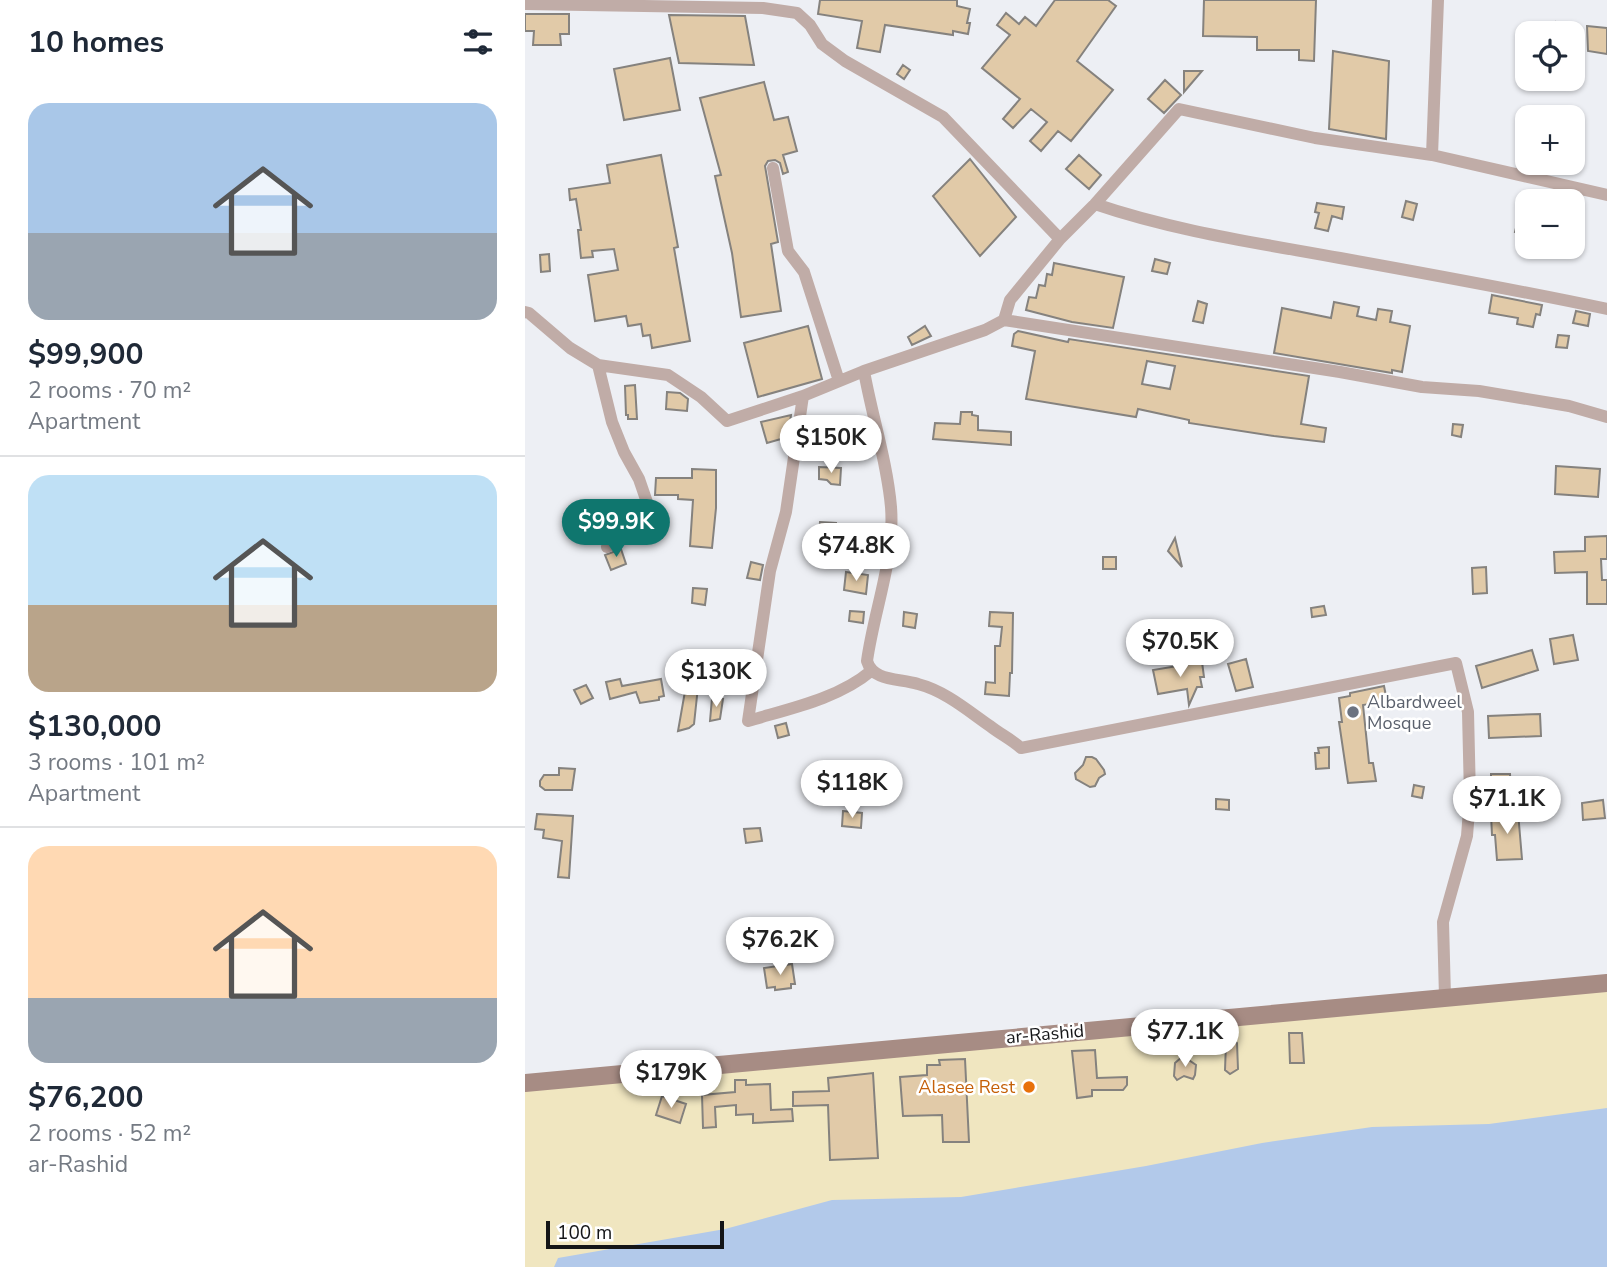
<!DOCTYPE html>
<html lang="en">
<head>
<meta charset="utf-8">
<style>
	:root { --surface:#fff; --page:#f6f6f7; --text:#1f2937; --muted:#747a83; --line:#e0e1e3; --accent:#0f766e }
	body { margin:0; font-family:"Nunito Sans",sans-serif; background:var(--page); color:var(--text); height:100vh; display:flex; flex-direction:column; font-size:26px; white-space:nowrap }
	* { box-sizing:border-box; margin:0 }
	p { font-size:23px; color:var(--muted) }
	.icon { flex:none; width:38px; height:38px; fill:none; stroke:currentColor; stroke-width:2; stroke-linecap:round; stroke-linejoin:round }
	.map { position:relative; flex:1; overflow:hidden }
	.details { display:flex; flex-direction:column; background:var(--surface); width:525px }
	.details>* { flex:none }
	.fabs { position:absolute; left:990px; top:21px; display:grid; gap:14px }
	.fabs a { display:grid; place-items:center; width:70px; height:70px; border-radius:14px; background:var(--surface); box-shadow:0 2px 5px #0004; font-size:35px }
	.scale { position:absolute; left:21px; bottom:18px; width:178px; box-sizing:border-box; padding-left:7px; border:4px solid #141517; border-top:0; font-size:19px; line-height:24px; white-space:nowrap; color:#141517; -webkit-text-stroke:5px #fff; paint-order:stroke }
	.price { position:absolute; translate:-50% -60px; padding:0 16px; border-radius:24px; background:#fff; color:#222; font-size:23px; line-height:46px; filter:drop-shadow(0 2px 4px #0008) }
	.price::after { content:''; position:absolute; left:50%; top:42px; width:21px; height:16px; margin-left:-10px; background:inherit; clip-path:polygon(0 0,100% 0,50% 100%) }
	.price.selected { background:var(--accent); color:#fff }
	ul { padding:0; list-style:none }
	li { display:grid; align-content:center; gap:14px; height:371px; padding:0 28px }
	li+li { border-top:2px solid var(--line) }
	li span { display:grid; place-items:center; height:217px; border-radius:21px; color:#555 }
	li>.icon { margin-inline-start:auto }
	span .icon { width:126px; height:126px; fill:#fffc; stroke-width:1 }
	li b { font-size:30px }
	h2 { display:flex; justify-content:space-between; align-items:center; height:84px; padding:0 28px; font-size:30px }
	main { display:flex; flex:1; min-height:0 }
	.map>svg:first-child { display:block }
</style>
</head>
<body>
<main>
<section class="details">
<h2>10 homes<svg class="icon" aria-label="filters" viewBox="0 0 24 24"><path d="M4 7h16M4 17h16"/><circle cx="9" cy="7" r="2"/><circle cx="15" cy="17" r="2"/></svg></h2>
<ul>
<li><span style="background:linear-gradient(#a9c7e8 60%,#9aa5b1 0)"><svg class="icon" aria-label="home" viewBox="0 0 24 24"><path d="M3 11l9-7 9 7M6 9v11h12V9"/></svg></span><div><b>$99,900</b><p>2 rooms · 70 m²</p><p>Apartment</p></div></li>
<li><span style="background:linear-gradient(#bfe0f5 60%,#b9a48a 0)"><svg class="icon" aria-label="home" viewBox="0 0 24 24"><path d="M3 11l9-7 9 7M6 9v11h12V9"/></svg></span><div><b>$130,000</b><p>3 rooms · 101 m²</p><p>Apartment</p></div></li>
<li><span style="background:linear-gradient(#ffd9b3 70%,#9aa5b1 0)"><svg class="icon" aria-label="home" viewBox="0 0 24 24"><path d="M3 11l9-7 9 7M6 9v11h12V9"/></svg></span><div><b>$76,200</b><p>2 rooms · 52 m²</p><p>ar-Rashid</p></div></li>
</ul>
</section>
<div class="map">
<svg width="1082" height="1267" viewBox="0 0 1082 1267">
	<rect width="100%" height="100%" fill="#edeff4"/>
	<path fill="#f0e6c0" d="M1082,987V1116L150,1267H0V1091Z"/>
	<path fill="#b2c9ea" d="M1082,1108V1267H29L33,1258L200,1229L307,1200L436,1197L621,1166L737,1143L847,1127L964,1124Z"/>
	<path fill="#e1caa8" stroke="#85827e" stroke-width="2" fill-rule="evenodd" d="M295,0H432V6L445,9L442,23H445L443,34L428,31V35L360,25L355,52L332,48L337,21L293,14Z
		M530,0H583L591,6L552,61L588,90L546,141L533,131L516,151L505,141L522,122L506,109L488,128L478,119L495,99L457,68L485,35L472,25L481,13L494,24L500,17L511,26Z
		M679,0H791L789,61L774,60V50H732V37L678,36Z
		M0,14H44V34H35L36,45H8L9,31H0Z
		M144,15L220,16L229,65L154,63Z
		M1031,22L1048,25L1050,33H1030Z
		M1062,26L1082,28V54L1063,51Z
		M808,51L864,61L861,139L804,129Z
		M145,58L155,110L99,120L89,69Z
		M378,65L385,70L379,79L372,74Z
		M659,71H677L659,92Z
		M640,80L656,95L639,113L623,99Z
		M239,82L249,120L263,117L272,151L258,155L263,172L258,174L255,163L250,160L243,161L240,166L253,242L246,244L256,311L216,317L207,253L190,176L196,175L175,98Z
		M136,155L153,247L149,248L165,341L127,348L125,335L118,336L116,324L103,326L101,316L70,321L63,275L93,270L89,249L67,251L68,257L56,258L53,230H56L51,199L45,200L44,189L85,183L82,165Z
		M554,155L576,175L564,189L541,169Z
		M445,159L491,217L455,256L408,196Z
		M881,201L892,204L888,220L877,217Z
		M792,203L819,207L817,219L807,216L803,231L790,228L794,213L790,212Z
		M994,216L1003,218V235L990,232Z
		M24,254L25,271L16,272L15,255Z
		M630,259L645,263L642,274L627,271Z
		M529,263L599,277L588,328L547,322L501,310L504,297L511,298L514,285L520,286L522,274L527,275Z
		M967,295L1017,305L1015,315L1011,314L1008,327L992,324L993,318L964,313Z
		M673,301L682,304L678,323L668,321Z
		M809,302L834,307L832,316L851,320L853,309L867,311L865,322L885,326L877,372L867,370V373L749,353L757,308L806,318Z
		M1051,311L1065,314L1063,326L1048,323Z
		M283,326L297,379L233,397L219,343Z
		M400,326L406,336L387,345L383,337Z
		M493,331L543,342L544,339L784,376L776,424L801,428L799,442L749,436L664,423V420L613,409L611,417L501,399L510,351L487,346L489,334ZM622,361L650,366L645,389L617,384Z
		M1033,335L1044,336L1042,348L1031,347Z
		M110,385L112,419H103V415H101L100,386Z
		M142,392L155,393L163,399L162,411L141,409Z
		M436,412H447V415L453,416V430L486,432V445L408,439L410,423L435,424Z
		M266,415L263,437L242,443L236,422Z
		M928,424L938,425L936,437L927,435Z
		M1031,466L1075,469L1073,497L1030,494Z
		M294,467L316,468L315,485L306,484L302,480L294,479Z
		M167,469L191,470V508L187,548L165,546L168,500L153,499V495H130L131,478H167Z
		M295,522L311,523V530L351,537L348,555L332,552L331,555L321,554L323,542L294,540Z
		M1082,536V559H1076L1077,580H1082V604H1062V572L1030,573L1029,552L1060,551V537Z
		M650,538L657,567L643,551Z
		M96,549L101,564L86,570L80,555Z
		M578,557H591V569H578Z
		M226,562L238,565L235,580L222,578Z
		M961,567L962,593L948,594L947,568Z
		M321,572L343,575L341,594L319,590Z
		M168,588L182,589L180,605L167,603Z
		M799,606L801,615L787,617L786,608Z
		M325,611L339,612L338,623L324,621Z
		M379,612L392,614L390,628L378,626Z
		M465,612L488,613L487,673H485L484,696L460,694L461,682L470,683V646H475L477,627L464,626Z
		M1048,635L1053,660L1029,664L1025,639Z
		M682,640L684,653L674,655L672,642Z
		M1007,650L1013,670L957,688L951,666Z
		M721,659L728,687L711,691L703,664Z
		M677,662L679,677H675L677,687H672L664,705L662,689L633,694L628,670Z
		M194,666L215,670L212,682L197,679V676L192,675Z
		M158,667L175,668L169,724L164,728L153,731L162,680L156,679Z
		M95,679L97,686L136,679L139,696L134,697V700L115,703L111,692L85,699L81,682Z
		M61,685L68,698L56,704L49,690Z
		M859,686L862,701L838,705L844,763H848L851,781L823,783L814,722H817L814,698L825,696V693Z
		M187,698L198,699L195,719L185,721Z
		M1015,714L1016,736L964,738L963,716Z
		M261,723L264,735L253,738L250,726Z
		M804,747V768L791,769L790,753H794L793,748Z
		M561,757H567L571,759L579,770L580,774L574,778L570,786L565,787L551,779L550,773L558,765Z
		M34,768L50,769L47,790H20L15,786V781L19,775H34Z
		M966,774H985L986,795H966Z
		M889,785L899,787L897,798L887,796Z
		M691,799L704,800V810L691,809Z
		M1078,800L1080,818L1058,820L1057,803Z
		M318,811L337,813L336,828L317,826Z
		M993,812L997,859L972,860L970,835H967L966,814Z
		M12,814L48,816L44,878L33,877L37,841L18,838L19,830L10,829Z
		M235,828L237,841L221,843L219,829Z
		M267,964L270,984H266V988L250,990V987L242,988L239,968Z
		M764,1033H777L779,1063H765Z
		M659,1038V1049H637L636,1039Z
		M706,1039L712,1043L713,1069L705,1074L700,1070L701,1043Z
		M570,1050L572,1078L602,1077V1085L598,1090H567V1096L552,1098L547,1051Z
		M658,1056L671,1065L670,1075L668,1079L659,1076L652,1080L649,1076L650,1063Z
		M440,1059L444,1142H418L417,1115L378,1116L375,1077L402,1075V1065H415L414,1060Z
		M348,1073L353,1158L305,1160L303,1105L268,1106V1092L304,1091L303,1078Z
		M210,1080H221V1085L245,1084L246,1110L267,1109L268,1121L228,1123V1114L211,1115V1105L190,1107L191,1127L178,1128L177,1095L210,1092Z
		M137,1096L161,1104L155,1123L131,1115Z"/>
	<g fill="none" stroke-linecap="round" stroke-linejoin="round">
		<path stroke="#c0aca7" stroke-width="12" d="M0,4L238,8L272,13L285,25L297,44L320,61L418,117L535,239
			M907,155L913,0
			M248,168L263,251L279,272L314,381
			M570,204C649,231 733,243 815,258C904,274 993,290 1082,309
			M0,312L4,313L45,348L73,365L87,422L99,452L114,479L124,508L123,520L118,525L82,547
			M479,320L815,372L897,387L954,391L1044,406L1082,417
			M73,365L143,375L176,397L202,421L278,396L339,371L460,330L479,320L485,300L535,239L570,204L654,109L790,138L907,155L1082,195
			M339,371C347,416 362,461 366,507C370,559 349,610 342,661C348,682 375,678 393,684C420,691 442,710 465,726C475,734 486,739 496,748L931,663L943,712L945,797L942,836L918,922L920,997
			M278,396L261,512L245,571L223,721C263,709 313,699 346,671"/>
		<path stroke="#a78c84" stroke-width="18" d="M0,1083L1082,983"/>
	</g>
	<circle fill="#6b7280" stroke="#fff" stroke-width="2.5" cx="828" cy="712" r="7"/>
	<circle fill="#e8710a" stroke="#fff" stroke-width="2.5" cx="504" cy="1087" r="7"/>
	<g text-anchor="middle" stroke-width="5" stroke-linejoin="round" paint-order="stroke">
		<g font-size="18" fill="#5b616d" stroke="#fff" text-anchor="start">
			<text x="842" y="708">Albardweel<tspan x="842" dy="21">Mosque</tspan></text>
		</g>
		<g font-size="18" fill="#141517" stroke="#fff">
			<text transform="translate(520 1034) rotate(-5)" y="6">ar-Rashid</text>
		</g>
		<g font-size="18" fill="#c56008" stroke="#fff" text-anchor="end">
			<text x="490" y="1093">Alasee Rest</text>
		</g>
	</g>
</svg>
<div class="fabs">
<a><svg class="icon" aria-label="locate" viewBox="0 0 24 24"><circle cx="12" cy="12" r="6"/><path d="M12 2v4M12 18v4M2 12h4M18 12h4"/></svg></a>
<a>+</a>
<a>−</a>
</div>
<div class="scale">100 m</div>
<b class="price" style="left:306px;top:475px">$150K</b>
<b class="price selected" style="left:91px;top:559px">$99.9K</b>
<b class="price" style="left:331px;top:583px">$74.8K</b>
<b class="price" style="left:655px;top:679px">$70.5K</b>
<b class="price" style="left:191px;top:709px">$130K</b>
<b class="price" style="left:327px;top:820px">$118K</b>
<b class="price" style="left:982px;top:836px">$71.1K</b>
<b class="price" style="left:255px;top:977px">$76.2K</b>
<b class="price" style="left:660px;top:1069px">$77.1K</b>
<b class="price" style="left:146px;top:1110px">$179K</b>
</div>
</main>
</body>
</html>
